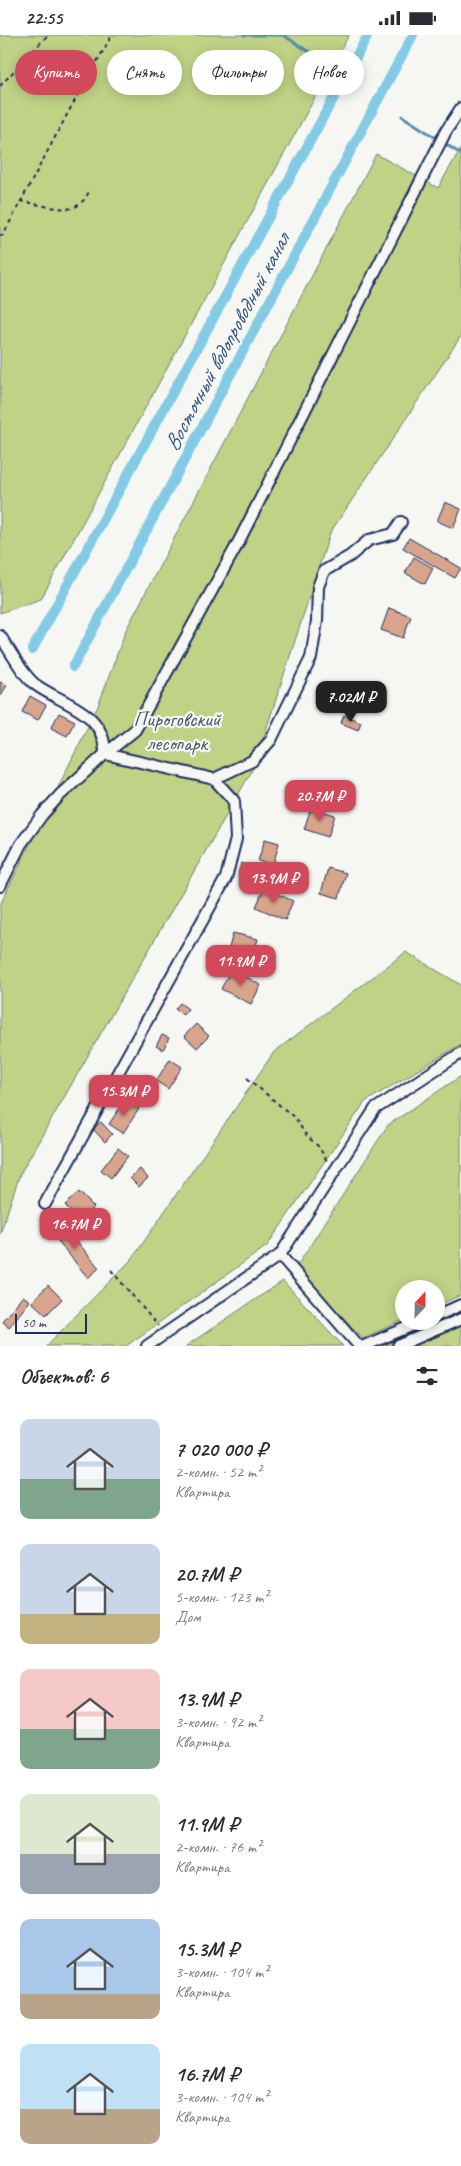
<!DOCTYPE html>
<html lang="ru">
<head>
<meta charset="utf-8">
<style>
	:root { --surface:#fff; --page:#f2f2f3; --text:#2b2b33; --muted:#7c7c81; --accent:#d1495b }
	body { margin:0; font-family:Caveat,sans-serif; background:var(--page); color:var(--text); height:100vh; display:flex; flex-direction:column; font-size:19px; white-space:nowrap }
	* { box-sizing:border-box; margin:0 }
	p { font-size:16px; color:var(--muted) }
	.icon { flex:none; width:28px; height:28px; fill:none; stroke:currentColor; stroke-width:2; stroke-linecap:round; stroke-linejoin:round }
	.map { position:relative; height:1311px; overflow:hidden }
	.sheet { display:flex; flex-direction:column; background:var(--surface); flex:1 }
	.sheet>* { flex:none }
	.top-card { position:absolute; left:15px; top:15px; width:431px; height:45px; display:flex; gap:10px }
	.needle { width:32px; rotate:22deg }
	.fabs { position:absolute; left:395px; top:1245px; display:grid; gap:10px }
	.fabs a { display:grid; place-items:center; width:50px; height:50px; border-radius:50%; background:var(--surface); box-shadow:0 2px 12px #0003; font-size:25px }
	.scale { position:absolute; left:15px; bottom:12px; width:72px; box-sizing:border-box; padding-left:5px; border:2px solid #1b2f5e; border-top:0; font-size:14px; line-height:18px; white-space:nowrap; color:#1b2f5e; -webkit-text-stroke:4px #f6f6f2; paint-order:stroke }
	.price { position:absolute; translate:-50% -42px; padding:0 11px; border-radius:10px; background:var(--accent); color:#fff; font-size:16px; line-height:32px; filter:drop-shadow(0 1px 2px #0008) }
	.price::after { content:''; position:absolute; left:50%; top:30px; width:15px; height:11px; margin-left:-8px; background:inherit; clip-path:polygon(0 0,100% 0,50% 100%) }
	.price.selected { background:#222; color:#fff }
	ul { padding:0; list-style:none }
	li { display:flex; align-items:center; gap:15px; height:125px; padding:0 20px }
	li span { display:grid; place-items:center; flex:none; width:140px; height:100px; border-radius:10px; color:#555 }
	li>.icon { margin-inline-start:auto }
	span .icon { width:60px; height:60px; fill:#fffc; stroke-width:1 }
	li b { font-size:21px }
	h2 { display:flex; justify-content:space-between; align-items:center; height:60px; padding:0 20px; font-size:21px }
	.pill { padding:0 18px; border-radius:22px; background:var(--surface); box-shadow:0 2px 12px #0003; font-size:18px; line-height:45px }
	.pill.selected { background:var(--accent); color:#fff }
	.status { display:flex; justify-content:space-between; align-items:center; height:35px; padding:0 25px; background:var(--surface); direction:ltr }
	.status svg { height:14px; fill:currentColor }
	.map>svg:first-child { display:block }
</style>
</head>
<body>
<div class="status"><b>22:55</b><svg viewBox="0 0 49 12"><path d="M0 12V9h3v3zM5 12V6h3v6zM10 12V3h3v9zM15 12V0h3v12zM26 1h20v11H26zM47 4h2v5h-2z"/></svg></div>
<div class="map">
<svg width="461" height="1311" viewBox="0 0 461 1311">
	<rect width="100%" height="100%" fill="#f6f6f2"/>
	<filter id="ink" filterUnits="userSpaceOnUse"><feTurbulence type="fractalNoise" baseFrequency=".02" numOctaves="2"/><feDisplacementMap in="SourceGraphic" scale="10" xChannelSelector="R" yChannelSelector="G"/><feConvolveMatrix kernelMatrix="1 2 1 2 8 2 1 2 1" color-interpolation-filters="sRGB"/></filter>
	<g filter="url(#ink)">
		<path fill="#c0d286" stroke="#6e8072" d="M0,0H349L41,564L0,578Z
			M461,113V301L330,498L254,732L20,1139L0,1199V870L98,671L126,595L376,119L438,153Z
			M406,917L461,950V1009L365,1067L267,1211L126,1311H46L132,1224L274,1017Z
			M461,1041V1260L436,1271V1254H404V1285L363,1303L295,1234L388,1090Z
			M283,1246L343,1311H186Z
			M461,1276V1311H383Z"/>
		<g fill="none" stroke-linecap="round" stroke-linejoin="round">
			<path stroke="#598dae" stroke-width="3" d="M244,0H283L328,29
				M402,81L461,119"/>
			<path stroke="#83cbe4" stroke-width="10" d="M32,615L368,0
				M73,632L413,0"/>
		</g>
		<path fill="#d8a58c" stroke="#1b2f5e" d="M445,467L461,474L453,493L437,486Z
			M409,503L461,533L455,543L403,513Z
			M414,522L433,533L425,549L405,538Z
			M389,573L411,581L403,603L381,595Z
			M0,647L7,650L0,662Z
			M30,661L46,670L38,685L22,677Z
			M59,678L75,686L67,701L51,693Z
			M344,680L361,687L358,695L341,688Z
			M311,773L335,780L328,802L304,794Z
			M265,804L279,808L273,830L258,826Z
			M241,828L252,831L250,840L239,837Z
			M328,833L346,838L339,863L321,858Z
			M264,853L293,866L285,885L256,872Z
			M233,898L258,904L253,920L229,913Z
			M231,934L261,950L251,969L221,954Z
			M180,968L188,974L183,980L175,974Z
			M196,989L209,1001L197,1013L184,1001Z
			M162,1000L169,1003L163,1015L156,1011Z
			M170,1024L182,1032L168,1054L156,1046Z
			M125,1065L139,1074L123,1098L109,1089Z
			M101,1087L112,1099L105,1107L93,1094Z
			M118,1113L128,1121L111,1143L101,1135Z
			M140,1134L148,1143L139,1152L130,1143Z
			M79,1157L94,1172L79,1186L65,1170Z
			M61,1187L99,1233L88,1243L50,1196Z
			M48,1250L62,1264L46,1280L32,1267Z
			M23,1261L30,1266L9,1292L2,1286Z"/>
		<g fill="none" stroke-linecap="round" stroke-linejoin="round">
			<g stroke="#1b2f5e" stroke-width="14">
				<path id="minor" d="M0,601C10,615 23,641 36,650C64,670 105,676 105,719L214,744L234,766L236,804L226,843L45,1169
					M214,744L252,726L271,705L311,623L317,586L318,552L324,536L350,521L369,505L393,499L401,487
					M0,851L21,809L42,780L60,760L105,719L135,695L237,510L446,96L461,73
					M280,1220L359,1311
					M436,1281L461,1270
					M147,1311L280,1220L375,1074L461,1018
					M364,1311L423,1286
					M398,1311L461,1284"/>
			</g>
			<path stroke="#1b2f5e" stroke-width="2" stroke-dasharray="4 4" stroke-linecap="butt" d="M0,51L48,0
				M20,166C32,168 62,176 72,173C80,171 85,164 89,157
				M0,200H3L69,76L112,0
				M247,1043L295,1083L306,1100L319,1112L328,1128
				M111,1235L158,1291"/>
			<use href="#minor" stroke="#f6f6f2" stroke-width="10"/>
		</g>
	</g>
	<g text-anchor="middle" stroke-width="4.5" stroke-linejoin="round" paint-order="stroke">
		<g font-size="21" fill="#445868" stroke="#f6f6f2">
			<text x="177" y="691">Пироговский<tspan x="177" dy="24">лесопарк</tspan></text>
		</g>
		<g font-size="22" font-style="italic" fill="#355680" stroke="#f6f6f2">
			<text transform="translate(226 307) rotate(-62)" y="8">Восточный водопроводный канал</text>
		</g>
	</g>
</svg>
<div class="fabs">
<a><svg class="needle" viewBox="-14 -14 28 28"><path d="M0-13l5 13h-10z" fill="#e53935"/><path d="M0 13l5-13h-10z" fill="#7c7c81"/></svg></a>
</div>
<div class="scale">50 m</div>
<b class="price selected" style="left:351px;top:688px">7.02M ₽</b>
<b class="price" style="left:320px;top:787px">20.7M ₽</b>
<b class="price" style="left:274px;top:869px">13.9M ₽</b>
<b class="price" style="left:241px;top:952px">11.9M ₽</b>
<b class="price" style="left:124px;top:1082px">15.3M ₽</b>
<b class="price" style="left:75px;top:1215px">16.7M ₽</b>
<div class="top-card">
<a class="pill selected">Купить</a>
<a class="pill">Снять</a>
<a class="pill">Фильтры</a>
<a class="pill">Новое</a>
</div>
</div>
<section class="sheet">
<h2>Объектов: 6<svg class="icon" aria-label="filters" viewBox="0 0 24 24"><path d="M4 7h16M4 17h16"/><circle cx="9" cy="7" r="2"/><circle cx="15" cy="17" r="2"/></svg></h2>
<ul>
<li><span style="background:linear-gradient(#c9d6e8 60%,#7fa58c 0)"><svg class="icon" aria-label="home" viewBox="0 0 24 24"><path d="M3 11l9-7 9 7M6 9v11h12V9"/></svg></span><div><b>7 020 000 ₽</b><p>2-комн. · 52 m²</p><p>Квартира</p></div></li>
<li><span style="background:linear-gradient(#c9d6e8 70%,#c2b280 0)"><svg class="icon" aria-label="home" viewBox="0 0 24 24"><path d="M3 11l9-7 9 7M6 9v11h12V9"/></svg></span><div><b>20.7M ₽</b><p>5-комн. · 123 m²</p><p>Дом</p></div></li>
<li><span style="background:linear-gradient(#f6c9c9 60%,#7fa58c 0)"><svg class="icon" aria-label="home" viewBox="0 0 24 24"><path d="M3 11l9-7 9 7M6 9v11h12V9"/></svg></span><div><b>13.9M ₽</b><p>3-комн. · 92 m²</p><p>Квартира</p></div></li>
<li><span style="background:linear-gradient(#dfe7d0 60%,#9aa5b1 0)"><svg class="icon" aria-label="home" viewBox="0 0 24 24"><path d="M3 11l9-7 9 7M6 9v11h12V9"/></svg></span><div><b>11.9M ₽</b><p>2-комн. · 76 m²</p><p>Квартира</p></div></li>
<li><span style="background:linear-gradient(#a9c7e8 75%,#b9a48a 0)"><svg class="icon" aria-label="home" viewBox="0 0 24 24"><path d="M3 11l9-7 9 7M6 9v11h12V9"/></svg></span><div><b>15.3M ₽</b><p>3-комн. · 104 m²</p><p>Квартира</p></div></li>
<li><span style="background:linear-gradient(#bfe0f5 65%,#b9a48a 0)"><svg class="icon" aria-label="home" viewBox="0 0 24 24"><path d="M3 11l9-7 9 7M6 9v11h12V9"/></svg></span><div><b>16.7M ₽</b><p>3-комн. · 104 m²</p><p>Квартира</p></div></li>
</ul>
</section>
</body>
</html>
